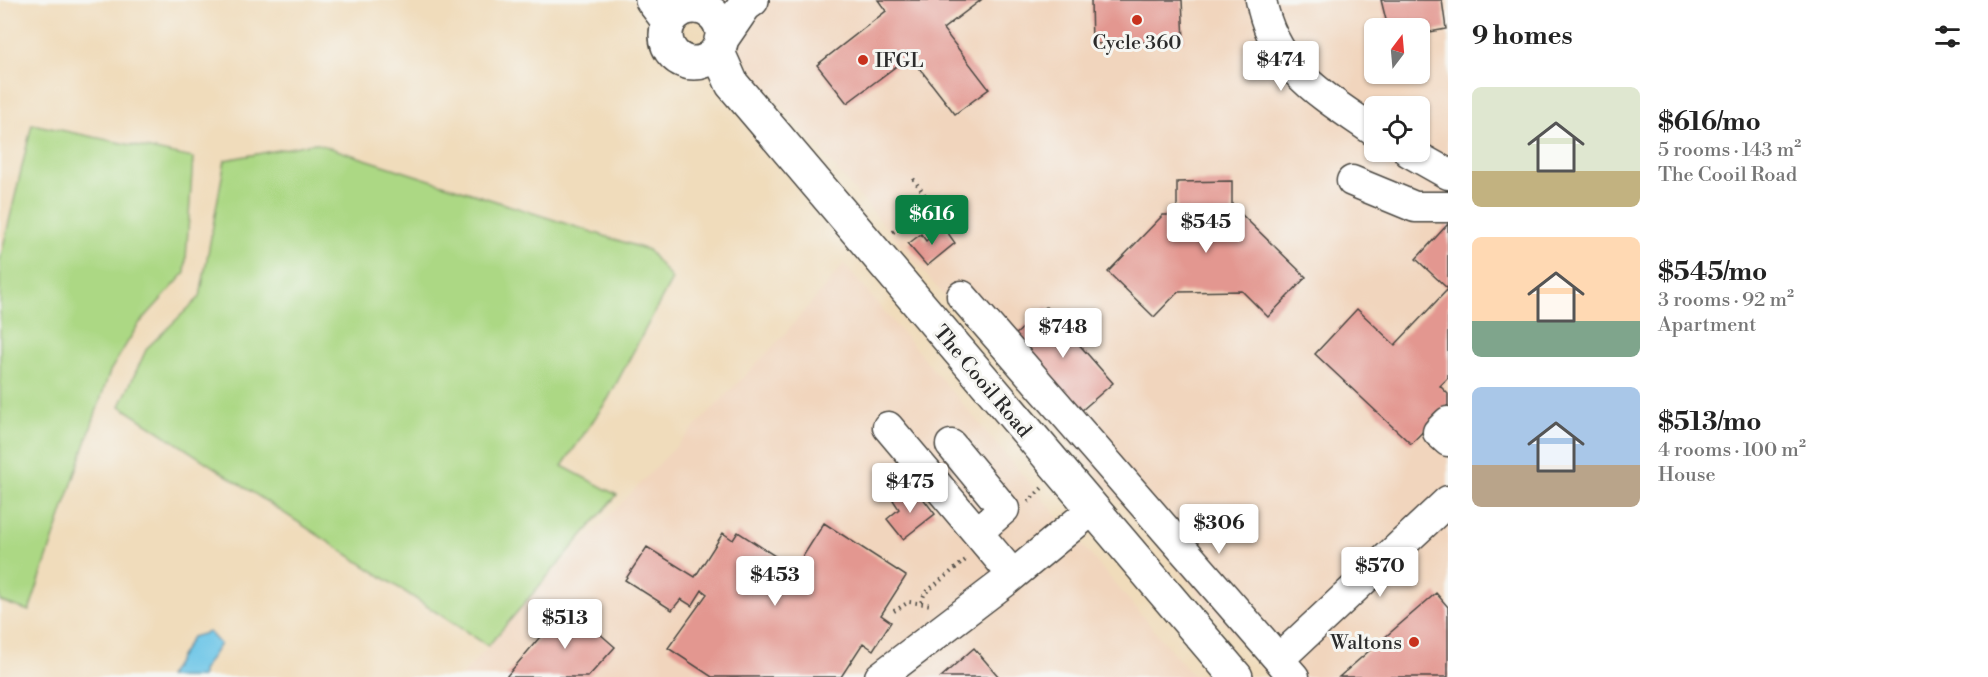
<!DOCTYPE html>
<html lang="en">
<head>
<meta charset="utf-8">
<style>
	:root { --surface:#fff; --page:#f2f2f2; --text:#222; --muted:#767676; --accent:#0b8043 }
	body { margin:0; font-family:"Libre Bodoni",serif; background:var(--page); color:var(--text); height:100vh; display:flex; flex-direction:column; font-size:22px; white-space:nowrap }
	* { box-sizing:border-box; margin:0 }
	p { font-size:20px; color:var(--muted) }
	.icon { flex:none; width:33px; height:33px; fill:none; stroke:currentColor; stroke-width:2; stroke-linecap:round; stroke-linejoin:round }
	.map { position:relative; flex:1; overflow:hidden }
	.drawer { display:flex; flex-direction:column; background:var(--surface); width:540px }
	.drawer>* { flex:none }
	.needle { width:39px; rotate:16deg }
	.tools { position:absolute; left:1364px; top:18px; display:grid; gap:12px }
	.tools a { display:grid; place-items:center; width:66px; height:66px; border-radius:9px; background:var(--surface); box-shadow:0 2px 4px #0004; font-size:30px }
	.price { position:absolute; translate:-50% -51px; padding:0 14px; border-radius:6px; background:#fff; color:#222; font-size:20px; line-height:39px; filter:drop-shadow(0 2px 3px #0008) }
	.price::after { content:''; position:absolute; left:50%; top:36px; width:18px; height:14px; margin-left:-9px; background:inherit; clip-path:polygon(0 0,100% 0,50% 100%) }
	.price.on { background:var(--accent); color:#fff }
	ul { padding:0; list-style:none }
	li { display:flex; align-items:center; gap:18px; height:150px; padding:0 24px }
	li span { display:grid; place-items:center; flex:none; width:168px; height:120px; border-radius:9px; color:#555 }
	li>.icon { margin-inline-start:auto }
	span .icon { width:72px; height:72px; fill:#fffc; stroke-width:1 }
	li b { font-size:26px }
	h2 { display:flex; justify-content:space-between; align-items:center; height:72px; padding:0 24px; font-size:26px }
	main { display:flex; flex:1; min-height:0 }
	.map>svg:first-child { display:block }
</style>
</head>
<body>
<main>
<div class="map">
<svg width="1448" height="677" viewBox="0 0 1448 677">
	<rect width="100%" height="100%" fill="#f6f6f2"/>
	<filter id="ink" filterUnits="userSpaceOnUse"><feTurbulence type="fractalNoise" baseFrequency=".0167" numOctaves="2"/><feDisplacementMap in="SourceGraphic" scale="12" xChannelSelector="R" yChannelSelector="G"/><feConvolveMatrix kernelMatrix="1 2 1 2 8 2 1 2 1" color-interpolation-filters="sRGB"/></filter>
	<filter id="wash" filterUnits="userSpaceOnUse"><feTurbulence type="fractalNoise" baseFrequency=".008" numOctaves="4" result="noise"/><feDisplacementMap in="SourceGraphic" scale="24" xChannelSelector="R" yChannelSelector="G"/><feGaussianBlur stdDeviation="1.35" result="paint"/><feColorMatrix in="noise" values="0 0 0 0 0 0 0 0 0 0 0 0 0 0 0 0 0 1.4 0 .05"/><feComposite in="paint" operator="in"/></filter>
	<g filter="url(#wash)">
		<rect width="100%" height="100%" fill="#f0dcbb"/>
		<path fill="#f1d5bd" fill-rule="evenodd" d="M697,0H1448V677H1269L761,81ZM1374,28H1419V74H1374ZM1374,106H1419V152H1374Z
			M844,264L1194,677H461L547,580L783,336Z"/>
		<path fill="#acd884" stroke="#6c8258" stroke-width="1.5" d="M32,124L193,158L185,273L138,325L110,371L29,611L0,601V260Z
			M315,143L648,250L672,279L608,399L562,466L617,495L488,646L120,406L147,348L200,297L225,160Z"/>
		<path fill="#69c4e7" stroke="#4a7889" stroke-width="1.5" d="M209,632L220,644L202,671V677H168L192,637Z"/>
		<g id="blocks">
			<path fill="#e39790" d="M878,0H981L943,29L989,89L955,114L910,56L847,103L817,65L886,11Z
				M1091,0H1182L1184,41L1092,44Z
				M1381,0H1442L1446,29L1419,34V28H1388Z
				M1232,181V214H1241L1306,277L1268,317L1242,291L1178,292L1154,317L1108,272L1163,215H1177V182Z
				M1448,224V378L1440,386L1448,394V405L1411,444L1315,354L1357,309L1395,345L1448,289L1416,259Z
				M943,226L955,243L927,266L908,244L921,234L926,241Z
				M1046,307L1113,383L1081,411L1014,336Z
				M902,493L909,501L919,493L935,514L903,539L887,519L899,509L893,500Z
				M824,523L906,576L881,615L891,622L873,650L863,643L841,677H712L668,648L707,594L702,590L692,606L681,599L672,610L625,580L647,547L695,577L723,533L733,540L738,532L795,569Z
				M1436,593L1448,607V677H1339Z
				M567,605L615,647L588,677H506Z
				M974,648L999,677H941Z"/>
		</g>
	</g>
	<g filter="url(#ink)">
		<use href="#blocks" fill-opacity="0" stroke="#494641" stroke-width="1.5"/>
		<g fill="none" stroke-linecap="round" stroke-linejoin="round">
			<g stroke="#494641" stroke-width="33">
				<path id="minor" d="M1261,0C1274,69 1321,94 1374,131
					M1409,152L1448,174
					M1352,181L1415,207H1448
					M962,296L1294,677
					M1448,422L1438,432L1448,441
					M888,427L1013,575
					M951,445L1004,509L978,532
					M1279,659L1448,501
					M880,677L1006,581L1093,509"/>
			</g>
			<g stroke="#494641" stroke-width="36">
				<path id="major" d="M652,0L669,22"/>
			</g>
			<g stroke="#494641" stroke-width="36">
				<path id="highway" d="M666 35a28 28 0 1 1 56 0a28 28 0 1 1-56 0Z
					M721,40L745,5L752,0
					M717,50L732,84L1236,677"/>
			</g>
			<path stroke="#494641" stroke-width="4" stroke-dasharray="1.5 4.5" stroke-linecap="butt" d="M893,232L932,205L912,177
				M1028,502L1042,488
				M921,602L925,593L968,558
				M894,611L909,602L932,605"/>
			<use href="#minor" stroke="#fff" stroke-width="30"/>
			<use href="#major" stroke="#fff" stroke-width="33"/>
			<use href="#highway" stroke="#fff" stroke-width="33"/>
		</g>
	</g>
	<g fill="#c8321e" stroke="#f6f6f2" stroke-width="2">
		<circle cx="1137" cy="20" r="6"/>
		<circle cx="863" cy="60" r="6"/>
		<circle cx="1414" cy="642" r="6"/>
	</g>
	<g text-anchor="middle" stroke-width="6" stroke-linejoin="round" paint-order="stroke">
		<g font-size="20" fill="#2b2b2b" stroke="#f6f6f2">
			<text x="1137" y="49">Cycle 360</text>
			<text x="875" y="67" text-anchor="start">IFGL</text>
			<text x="1402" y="649" text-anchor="end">Waltons</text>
		</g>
		<g font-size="20" fill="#2b2b2b" stroke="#f6f6f2">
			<text transform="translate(983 381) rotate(50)" y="7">The Cooil Road</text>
		</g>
	</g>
</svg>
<div class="tools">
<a><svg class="needle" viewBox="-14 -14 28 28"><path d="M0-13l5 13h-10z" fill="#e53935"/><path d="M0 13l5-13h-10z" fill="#767676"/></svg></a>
<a><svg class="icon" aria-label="locate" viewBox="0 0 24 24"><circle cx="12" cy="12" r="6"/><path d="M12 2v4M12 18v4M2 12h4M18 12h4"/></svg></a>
</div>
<b class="price" style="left:1281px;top:92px">$474</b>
<b class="price on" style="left:932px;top:246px">$616</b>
<b class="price" style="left:1206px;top:254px">$545</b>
<b class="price" style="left:1063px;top:359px">$748</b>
<b class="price" style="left:910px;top:514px">$475</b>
<b class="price" style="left:1219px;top:555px">$306</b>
<b class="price" style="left:1380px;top:598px">$570</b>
<b class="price" style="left:775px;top:607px">$453</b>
<b class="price" style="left:565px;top:650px">$513</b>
</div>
<section class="drawer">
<h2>9 homes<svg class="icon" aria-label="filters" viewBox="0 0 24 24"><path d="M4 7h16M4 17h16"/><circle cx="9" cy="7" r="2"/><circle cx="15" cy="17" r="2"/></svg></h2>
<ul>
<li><span style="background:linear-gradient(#dfe7d0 70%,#c2b280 0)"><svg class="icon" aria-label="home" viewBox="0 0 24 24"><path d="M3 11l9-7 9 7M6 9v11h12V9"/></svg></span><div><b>$616/mo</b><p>5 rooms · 143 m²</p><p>The Cooil Road</p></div></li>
<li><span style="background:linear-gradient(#ffd9b3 70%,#7fa58c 0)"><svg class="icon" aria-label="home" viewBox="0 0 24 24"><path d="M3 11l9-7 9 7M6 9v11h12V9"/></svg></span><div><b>$545/mo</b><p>3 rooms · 92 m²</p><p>Apartment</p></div></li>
<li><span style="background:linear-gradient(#a9c7e8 65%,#b9a48a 0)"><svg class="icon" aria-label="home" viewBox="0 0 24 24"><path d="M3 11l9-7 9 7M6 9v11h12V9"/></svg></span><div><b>$513/mo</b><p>4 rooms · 100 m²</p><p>House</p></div></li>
</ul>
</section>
</main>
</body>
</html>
